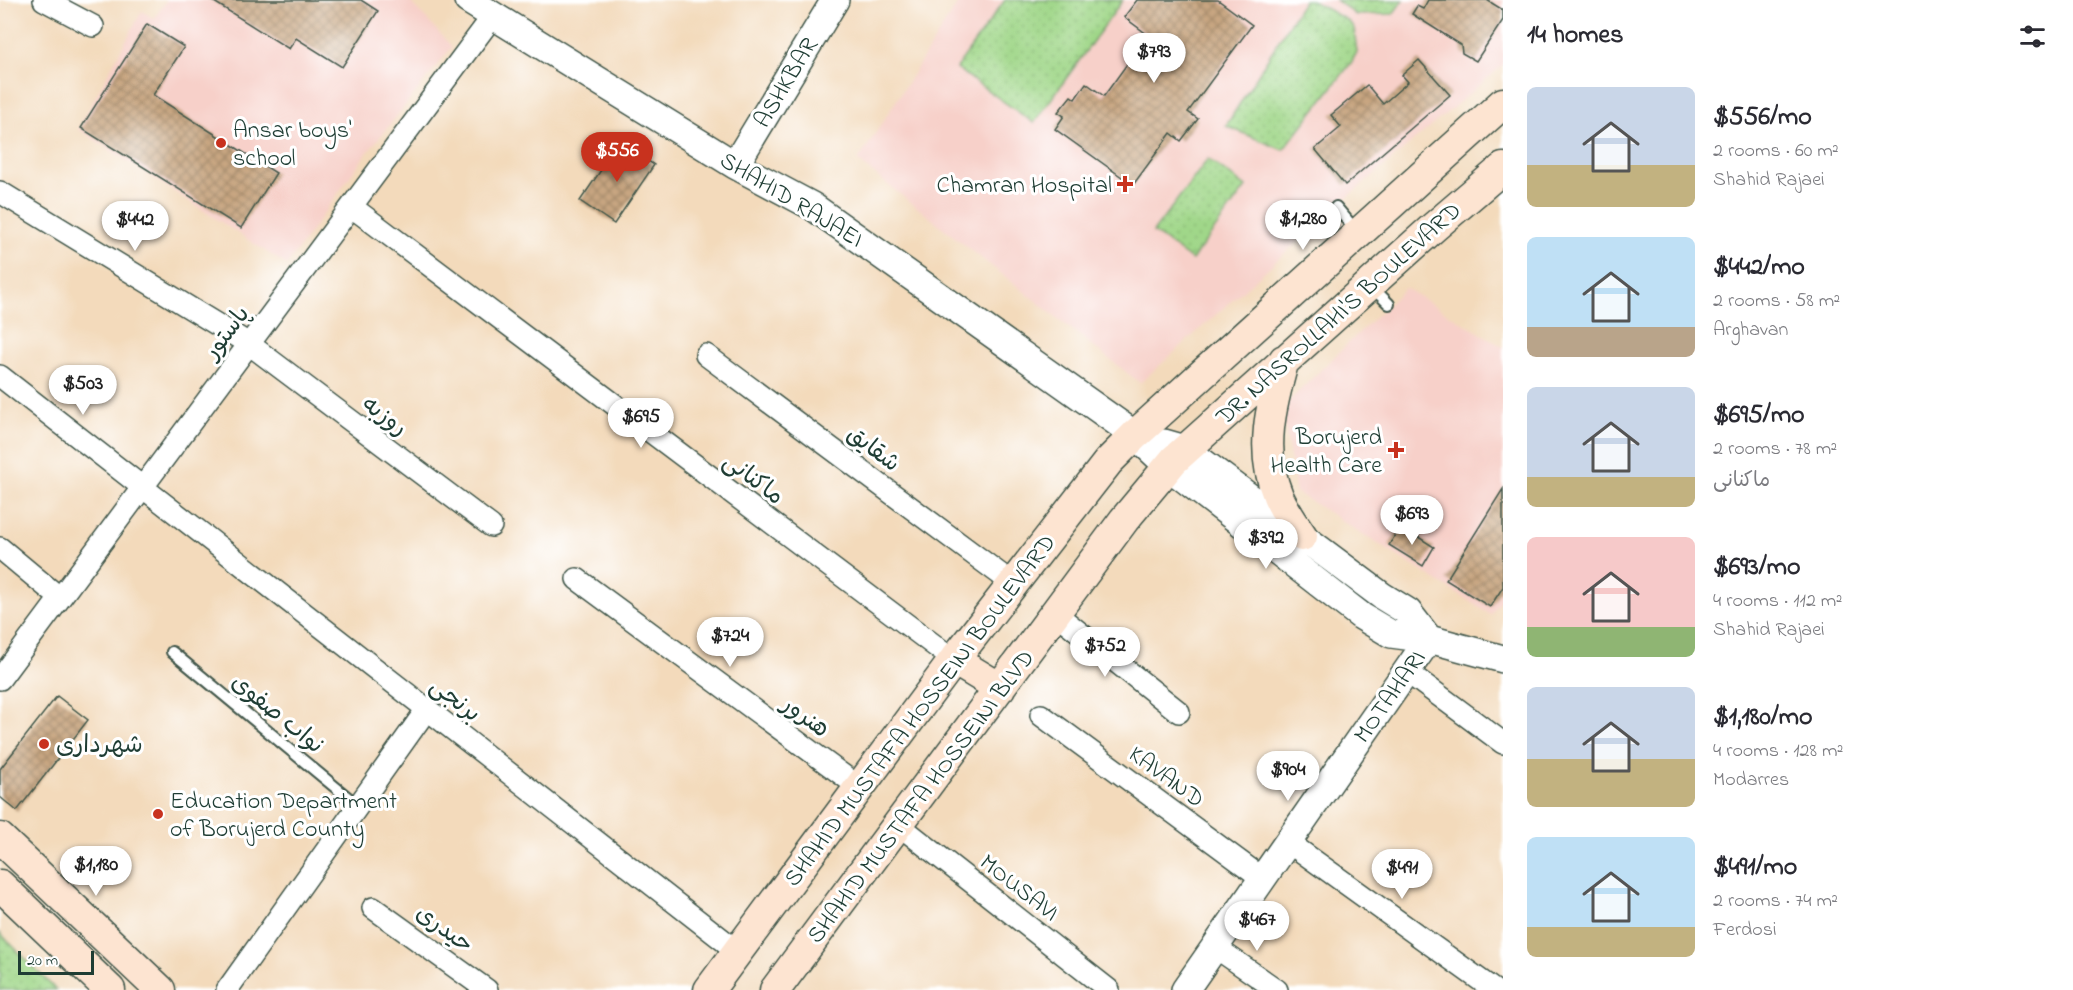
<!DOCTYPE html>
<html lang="en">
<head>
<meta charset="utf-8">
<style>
	:root { --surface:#fff; --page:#f2f2f3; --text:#2b2b33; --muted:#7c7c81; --accent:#c8321e }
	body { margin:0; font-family:"Indie Flower","Playpen Sans Arabic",sans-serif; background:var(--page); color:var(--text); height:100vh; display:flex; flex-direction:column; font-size:22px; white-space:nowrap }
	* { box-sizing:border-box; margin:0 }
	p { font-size:20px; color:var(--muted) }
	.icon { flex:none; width:33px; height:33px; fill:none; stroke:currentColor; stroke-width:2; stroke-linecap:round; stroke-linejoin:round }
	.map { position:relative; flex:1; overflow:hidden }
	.details { display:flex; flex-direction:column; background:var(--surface); width:570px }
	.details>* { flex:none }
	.scale { position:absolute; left:18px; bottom:15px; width:76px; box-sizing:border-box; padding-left:6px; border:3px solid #1f3d34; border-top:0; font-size:16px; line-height:21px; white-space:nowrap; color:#1f3d34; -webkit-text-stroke:4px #fff; paint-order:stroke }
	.price { position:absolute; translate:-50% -51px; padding:0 14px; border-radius:21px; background:#fff; color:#222; font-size:20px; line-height:39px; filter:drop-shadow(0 2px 3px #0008) }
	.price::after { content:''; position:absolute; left:50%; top:36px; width:18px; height:14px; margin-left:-9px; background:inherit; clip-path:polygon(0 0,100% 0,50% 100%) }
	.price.current { background:var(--accent); color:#fff }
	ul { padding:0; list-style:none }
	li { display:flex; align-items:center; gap:18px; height:150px; padding:0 24px }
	li span { display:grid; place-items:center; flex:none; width:168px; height:120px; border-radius:9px; color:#555 }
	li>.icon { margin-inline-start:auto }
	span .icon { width:72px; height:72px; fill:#fffc; stroke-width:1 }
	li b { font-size:26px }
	h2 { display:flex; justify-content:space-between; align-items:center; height:72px; padding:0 24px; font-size:26px }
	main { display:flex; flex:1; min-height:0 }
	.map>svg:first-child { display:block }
</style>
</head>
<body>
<main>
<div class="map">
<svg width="1503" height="990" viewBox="0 0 1503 990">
	<defs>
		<pattern id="green-dots" width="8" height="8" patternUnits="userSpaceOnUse" patternTransform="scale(1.5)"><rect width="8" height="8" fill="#a0d789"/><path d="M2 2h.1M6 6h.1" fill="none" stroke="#89b977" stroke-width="1.8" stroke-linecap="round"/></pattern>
		<pattern id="building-cross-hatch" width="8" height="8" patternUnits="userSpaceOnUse" patternTransform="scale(1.5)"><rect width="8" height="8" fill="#c8a681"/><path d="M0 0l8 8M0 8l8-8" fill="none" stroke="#a2886a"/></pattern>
	</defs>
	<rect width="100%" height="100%" fill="#fff"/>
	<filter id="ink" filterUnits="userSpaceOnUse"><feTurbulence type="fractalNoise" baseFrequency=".0167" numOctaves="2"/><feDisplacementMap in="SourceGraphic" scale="12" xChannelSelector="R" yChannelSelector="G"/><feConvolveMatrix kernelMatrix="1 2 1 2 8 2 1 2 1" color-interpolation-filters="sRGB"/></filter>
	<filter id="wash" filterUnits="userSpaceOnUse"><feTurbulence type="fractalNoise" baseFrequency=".008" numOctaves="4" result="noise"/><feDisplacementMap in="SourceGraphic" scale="24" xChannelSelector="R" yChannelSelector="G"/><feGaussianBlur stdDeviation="1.35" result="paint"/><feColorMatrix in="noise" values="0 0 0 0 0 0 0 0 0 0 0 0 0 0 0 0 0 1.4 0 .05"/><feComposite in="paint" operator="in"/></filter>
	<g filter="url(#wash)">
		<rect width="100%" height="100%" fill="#f3dabb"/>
		<path fill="#f7d0c9" d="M167,0H409L452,47L364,157L287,265L78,129L142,11L154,19Z
			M960,0H1503V65L1336,207L1140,383L858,161Z
			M1405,288L1503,347V595L1491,615L1296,492L1282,408Z"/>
		<path fill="url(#green-dots)" stroke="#608a5e" stroke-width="1.5" d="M1005,0H1123L1034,123L956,68Z
			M1304,0H1311L1347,20L1354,28L1357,52L1351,63L1283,150L1226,126Z
			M1336,0H1403L1393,14L1356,15Z
			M1208,159L1246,187L1192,260L1153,232Z
			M0,933L56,990H0Z"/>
		<g id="blocks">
			<path fill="url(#building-cross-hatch)" d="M211,0H361L378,11L342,67L296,38L289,49Z
				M1137,0H1218L1252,25L1188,112L1198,119L1181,141L1171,133L1133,185L1055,129L1064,116L1058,112L1071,96L1075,99L1086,83L1104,96L1148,35L1124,17Z
				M1428,0H1487L1503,10V20L1476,61L1462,53L1461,45L1412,14L1417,6L1423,9Z
				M147,24L184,47L153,95L276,173L241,228L81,128Z
				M1419,60L1450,95L1345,185L1315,149L1341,127L1331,115L1367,85L1383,104L1408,82L1402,75Z
				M620,142L654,165L614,224L580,201Z
				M1503,489V587L1490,607L1446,580Z
				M1401,526L1434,547L1423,566L1389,545Z
				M57,696L88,720L17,811L0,797V769Z"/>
		</g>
	</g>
	<g filter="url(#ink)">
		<use href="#blocks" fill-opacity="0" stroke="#3f5548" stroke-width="1.5"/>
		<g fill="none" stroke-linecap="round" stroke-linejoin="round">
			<g stroke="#3f5548" stroke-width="14">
				<path id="service" d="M1336,207L1358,233
					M1372,287L1389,304
					M172,652L358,806"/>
			</g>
			<g stroke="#3f5548" stroke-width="24">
				<path id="minor" d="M44,0L93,26
					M0,192L249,344L491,526
					M352,207L954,660
					M706,355L1012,583
					M0,376L737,951
					M0,548L60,598
					M577,579L859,787
					M1055,613L1179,712
					M1406,671L1503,743
					M0,679L493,16
					M1041,715L1262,878
					M899,825L1109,990
					M1288,842L1494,990
					M373,908L487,990
					M1215,947L1277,990
					M227,990L427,709"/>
			</g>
			<g stroke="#3f5548" stroke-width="30">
				<path id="tertiary" d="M468,0L735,165L812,206L1135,435L1168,466L1361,616L1391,634L1429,639L1503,659
					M735,165L835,0
					M1164,443L1185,449L1382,596L1408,612L1429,639
					M1185,990L1429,639"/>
			</g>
			<g stroke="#3f5548" stroke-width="33">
				<path id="secondary" d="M1284,360C1271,405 1259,451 1278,496C1284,510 1293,523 1302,536
					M954,660L1000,688
					M0,838L160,990
					M0,885L110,990
					M709,990L954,660L1108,462L1135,435L1503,103
					M775,990L1124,520L1174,460L1434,227L1503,168"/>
			</g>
			<use href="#service" stroke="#fff" stroke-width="10"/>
			<use href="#minor" stroke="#fff" stroke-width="21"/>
			<use href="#tertiary" stroke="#fff" stroke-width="27"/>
			<use href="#secondary" stroke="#fde4d1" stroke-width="30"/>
		</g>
	</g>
	<g fill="#c8321e" stroke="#fff" stroke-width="2">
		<circle cx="221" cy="143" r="6"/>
		<path d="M1122 175h6v6h6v6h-6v6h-6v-6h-6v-6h6z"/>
		<path d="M1393 441h6v6h6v6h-6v6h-6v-6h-6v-6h6z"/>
		<circle cx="44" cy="744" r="6"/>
		<circle cx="158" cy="814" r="6"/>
	</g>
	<g text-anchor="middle" stroke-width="6" stroke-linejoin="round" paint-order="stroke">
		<g font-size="24" fill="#1f3d34" stroke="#fff">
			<text transform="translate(785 82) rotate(-59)" y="8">ASHKBAR</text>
			<text transform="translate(792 199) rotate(31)" y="8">SHAHID RAJAEI</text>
			<text transform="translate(1338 313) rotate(-42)" y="8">DR. NASROLLAHI'S BOULEVARD</text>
			<text transform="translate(226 332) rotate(-53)" y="8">پاستور</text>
			<text transform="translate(385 415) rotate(37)" y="8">روزبه</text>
			<text transform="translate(874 448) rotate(37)" y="8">شقایق</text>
			<text transform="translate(754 478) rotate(37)" y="8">ماکنانی</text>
			<text transform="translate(1389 696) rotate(-55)" y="8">MOTAHARI</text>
			<text transform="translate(456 699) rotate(38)" y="8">برنجی</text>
			<text transform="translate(919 710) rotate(-53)" y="8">SHAHID MUSTAFA HOSSEINI BOULEVARD</text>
			<text transform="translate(278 713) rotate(39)" y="8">نواب صفوی</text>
			<text transform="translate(806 716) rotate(36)" y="8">هنرور</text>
			<text transform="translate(1167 776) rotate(36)" y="8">KAVAND</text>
			<text transform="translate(920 796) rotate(-53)" y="8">SHAHID MUSTAFA HOSSEINI BLVD</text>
			<text transform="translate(1020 887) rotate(38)" y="8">MOUSAVI</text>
			<text transform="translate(445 928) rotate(36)" y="8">حیدری</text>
		</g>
		<g font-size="24" fill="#1f3d34" stroke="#fff" text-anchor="start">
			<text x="233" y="137">Ansar boys'<tspan x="233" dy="28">school</tspan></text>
			<text x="1112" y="192" text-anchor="end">Chamran Hospital</text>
			<text x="1382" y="444" text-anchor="end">Borujerd<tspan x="1382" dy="28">Health Care</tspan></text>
			<text x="56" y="752">شهرداری</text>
			<text x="170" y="808">Education Department<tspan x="170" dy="28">of Borujerd County</tspan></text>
		</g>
	</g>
</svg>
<div class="scale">20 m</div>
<b class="price" style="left:1154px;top:84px">$793</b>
<b class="price current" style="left:617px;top:183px">$556</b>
<b class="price" style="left:1303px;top:251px">$1,280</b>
<b class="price" style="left:135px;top:252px">$442</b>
<b class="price" style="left:83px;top:416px">$503</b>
<b class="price" style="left:641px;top:449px">$695</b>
<b class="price" style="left:1412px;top:546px">$693</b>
<b class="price" style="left:1266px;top:570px">$392</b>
<b class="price" style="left:730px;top:668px">$724</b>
<b class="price" style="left:1105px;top:678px">$752</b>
<b class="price" style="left:1288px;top:802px">$904</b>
<b class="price" style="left:96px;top:897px">$1,180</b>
<b class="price" style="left:1402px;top:900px">$491</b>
<b class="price" style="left:1257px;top:952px">$467</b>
</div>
<section class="details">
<h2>14 homes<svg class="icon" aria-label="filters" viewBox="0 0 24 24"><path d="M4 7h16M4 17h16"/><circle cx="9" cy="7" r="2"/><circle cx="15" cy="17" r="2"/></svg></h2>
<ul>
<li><span style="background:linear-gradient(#c9d6e8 65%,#c2b280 0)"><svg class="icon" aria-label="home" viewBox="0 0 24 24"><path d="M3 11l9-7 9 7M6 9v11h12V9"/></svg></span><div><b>$556/mo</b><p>2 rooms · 60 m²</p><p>Shahid Rajaei</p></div></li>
<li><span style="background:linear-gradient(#bfe0f5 75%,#b9a48a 0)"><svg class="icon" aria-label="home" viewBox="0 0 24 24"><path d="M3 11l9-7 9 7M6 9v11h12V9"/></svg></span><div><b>$442/mo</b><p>2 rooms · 58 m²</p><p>Arghavan</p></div></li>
<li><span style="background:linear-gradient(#c9d6e8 75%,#c2b280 0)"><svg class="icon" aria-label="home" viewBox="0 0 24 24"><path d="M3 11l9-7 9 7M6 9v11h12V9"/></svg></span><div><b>$695/mo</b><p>2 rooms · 78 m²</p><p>ماکنانی</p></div></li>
<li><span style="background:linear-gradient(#f6c9c9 75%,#8fb573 0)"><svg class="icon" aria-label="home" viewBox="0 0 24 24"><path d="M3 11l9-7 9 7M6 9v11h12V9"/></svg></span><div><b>$693/mo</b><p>4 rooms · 112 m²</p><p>Shahid Rajaei</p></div></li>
<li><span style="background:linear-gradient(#c9d6e8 60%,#c2b280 0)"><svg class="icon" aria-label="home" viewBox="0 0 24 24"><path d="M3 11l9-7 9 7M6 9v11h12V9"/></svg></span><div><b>$1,180/mo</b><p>4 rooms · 128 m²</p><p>Modarres</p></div></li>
<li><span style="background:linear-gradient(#bfe0f5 75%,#c2b280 0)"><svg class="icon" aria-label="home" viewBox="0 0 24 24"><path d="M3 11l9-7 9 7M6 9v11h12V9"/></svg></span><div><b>$491/mo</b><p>2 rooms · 74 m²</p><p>Ferdosi</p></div></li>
</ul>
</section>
</main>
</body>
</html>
